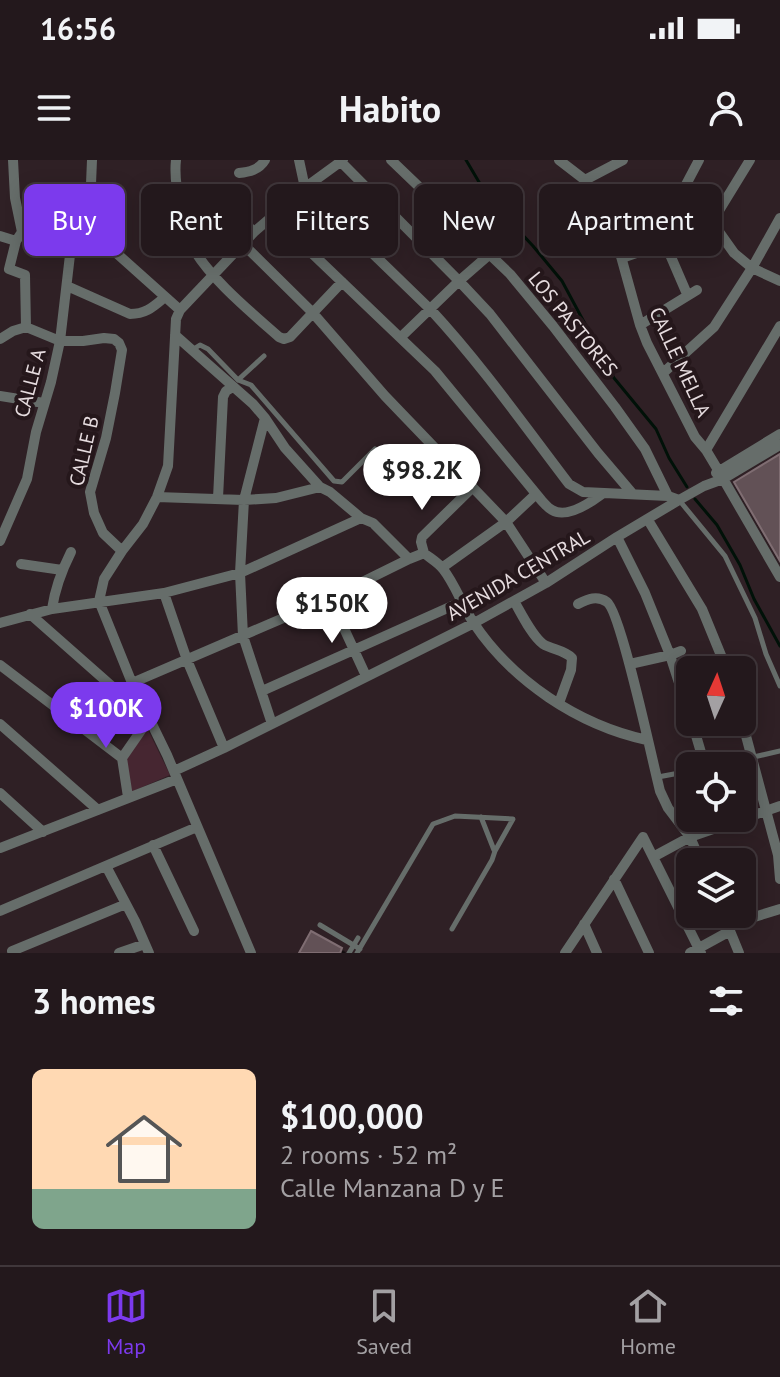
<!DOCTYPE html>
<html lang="en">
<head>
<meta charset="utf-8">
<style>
	:root { --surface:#23181c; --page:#2b2125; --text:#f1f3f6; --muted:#a3a0a3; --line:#40373b; --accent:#7c3aed }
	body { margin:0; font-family:"PT Sans",sans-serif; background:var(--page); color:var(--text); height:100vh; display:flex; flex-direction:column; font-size:30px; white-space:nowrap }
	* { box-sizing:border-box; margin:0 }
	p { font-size:26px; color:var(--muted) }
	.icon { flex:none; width:44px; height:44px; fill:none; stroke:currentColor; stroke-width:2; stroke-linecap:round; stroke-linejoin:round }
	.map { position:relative; height:793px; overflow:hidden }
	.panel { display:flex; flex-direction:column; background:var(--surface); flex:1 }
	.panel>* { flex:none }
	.banner { position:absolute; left:24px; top:24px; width:732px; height:72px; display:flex; gap:16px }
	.needle { width:52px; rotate:3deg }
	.buttons { position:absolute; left:676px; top:496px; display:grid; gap:16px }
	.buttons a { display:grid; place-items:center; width:80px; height:80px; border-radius:12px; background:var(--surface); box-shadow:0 4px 20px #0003,0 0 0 2px var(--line); font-size:40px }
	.price { position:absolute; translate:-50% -68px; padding:0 18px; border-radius:28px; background:#fff; color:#222; font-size:26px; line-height:52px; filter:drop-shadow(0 2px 4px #0008) }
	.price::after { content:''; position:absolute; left:50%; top:48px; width:24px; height:18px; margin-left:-12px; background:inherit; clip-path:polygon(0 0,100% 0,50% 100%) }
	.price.on { background:var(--accent); color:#fff }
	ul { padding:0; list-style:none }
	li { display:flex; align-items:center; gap:24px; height:200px; padding:0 32px }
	li span { display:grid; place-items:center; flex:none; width:224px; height:160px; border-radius:12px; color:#555 }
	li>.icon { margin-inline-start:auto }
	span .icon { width:96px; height:96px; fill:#fffc; stroke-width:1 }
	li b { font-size:34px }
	h2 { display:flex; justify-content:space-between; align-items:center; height:96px; padding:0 32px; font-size:34px }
	.tag { padding:0 28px; border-radius:12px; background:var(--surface); box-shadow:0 4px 20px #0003,0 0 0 2px var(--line); font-size:28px; line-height:72px }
	.tag.on { background:var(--accent); color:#fff }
	.status { display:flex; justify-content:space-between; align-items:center; height:56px; padding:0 40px; background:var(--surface); direction:ltr }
	.status svg { height:22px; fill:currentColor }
	header { display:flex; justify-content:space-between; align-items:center; height:104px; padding:0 32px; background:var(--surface); font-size:36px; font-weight:800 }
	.tab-bar { display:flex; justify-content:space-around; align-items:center; height:112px; border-top:2px solid var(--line); background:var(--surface); font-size:22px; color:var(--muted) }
	.tab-bar a { display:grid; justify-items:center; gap:4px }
	.tab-bar .on { color:var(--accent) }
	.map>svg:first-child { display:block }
</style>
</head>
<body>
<div class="status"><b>16:56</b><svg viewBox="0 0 49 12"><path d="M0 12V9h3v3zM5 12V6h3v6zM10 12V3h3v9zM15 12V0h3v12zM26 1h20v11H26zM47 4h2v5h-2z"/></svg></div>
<header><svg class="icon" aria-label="menu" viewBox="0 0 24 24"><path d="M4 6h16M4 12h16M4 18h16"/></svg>Habito<svg class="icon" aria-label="person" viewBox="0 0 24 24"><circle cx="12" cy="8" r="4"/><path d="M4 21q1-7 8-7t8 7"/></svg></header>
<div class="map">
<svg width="780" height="793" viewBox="0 0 780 793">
	<defs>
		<filter id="shadow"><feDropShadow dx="2.5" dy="4.5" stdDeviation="0" flood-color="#0009"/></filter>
	</defs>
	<rect width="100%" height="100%" fill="#2f2025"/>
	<path fill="#462631" d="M148,570L170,615L131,632L125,597Z"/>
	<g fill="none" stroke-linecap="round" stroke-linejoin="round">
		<path stroke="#001108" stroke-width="3" d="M466,0L489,39L533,86L562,121L614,218L656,269L669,298L687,327
			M695,339L717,365L740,405L754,439L780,486"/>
	</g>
	<path fill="#625156" stroke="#7f6d72" stroke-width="2" filter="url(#shadow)" d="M780,294V401L734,322Z
		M311,771L342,788L340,793H299Z"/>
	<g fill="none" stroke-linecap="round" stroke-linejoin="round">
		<path stroke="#666d6a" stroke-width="5" d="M192,190L200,185L208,189L238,220L251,225L334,321L342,322L375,289
			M238,220L264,196
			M679,340L725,396L755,458L766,494L780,526
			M714,606L780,591
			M658,617L690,611
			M481,657L494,690
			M320,765L360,789
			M349,793L358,778
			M357,793L433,664L455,656L513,659L495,691L492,700L452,769"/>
		<path stroke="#666d6a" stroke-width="10" d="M13,0L15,38L22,72L16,81L9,109L25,115L26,167
			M176,0C174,17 177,33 181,50C184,62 187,75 192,86C209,118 252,153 279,177L284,179L290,177L342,122
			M299,0L305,28L431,150C481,204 524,265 569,324L583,332L668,336L679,340
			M391,0L510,114L553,166L615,247L645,289L668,336
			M559,0L585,20L612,64L640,165L647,183L695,277L706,290L718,310L780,417
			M341,2L459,121L490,154L598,293L632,333
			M239,13C249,12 259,10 265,0
			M585,20L623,0
			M211,29L254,72
			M681,34L699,0
			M274,57L435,211L542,341C545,344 548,348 552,350C567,359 590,343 602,334
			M712,62L734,93L752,108L780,121
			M22,72L76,69L104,82L180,150
			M0,76L16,81
			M665,83L687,134
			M243,84L312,152L385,236L506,362L546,423
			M622,98L665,83L712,62L750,0
			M67,126L130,154C146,154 153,147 165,137
			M640,165L697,130
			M175,175L253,244L265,258L285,288L320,327L330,332L361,358L373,363L409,399L424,393C430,398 439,403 443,409C455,424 462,445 473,462C512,521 578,565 647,580
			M401,177L459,121L490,94
			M0,179L13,171L26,167L60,181H83L104,178L114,179L119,183L122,190L115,233L106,278L90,332L94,353L103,373L122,391
			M663,213L714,167L752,108L780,58
			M0,236L44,243
			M265,258L244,340L240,413L243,476L272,564
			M706,290L780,166
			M716,313L780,274
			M157,337L244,340L276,338L320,327
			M218,338L223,237L226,231L233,227
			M648,360L702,449L727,510
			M617,377L645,433L670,495L690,557
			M0,381L27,319L36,272L51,222L60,181L70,95L76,69L91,24L92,0
			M424,393L421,382L422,377L472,328
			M21,404L62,410
			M443,407L506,362L536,334
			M164,433L187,500L224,588
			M330,438L366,516
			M514,441C521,453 532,476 543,484C553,490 564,490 572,498L571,510L559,543
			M578,444C588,439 597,435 607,442C621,452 653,604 660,631L668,648L690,677L701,702
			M52,449C55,428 62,410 71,392
			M30,454L149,559L122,598L128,637
			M0,463L52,449L164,433L240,413L361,358
			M630,504L670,495L681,491
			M0,505L122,598
			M132,523L330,438L409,399
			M262,531L461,442
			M742,561L778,695L780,719
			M692,562L705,606
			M0,564L98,650
			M174,611L224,588L474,463L546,423L617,377L679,340L704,326L723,319L780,285
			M0,633L43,672
			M153,685L194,771
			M0,688L177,619
			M653,697L690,677L780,646
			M106,706L135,761L149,793
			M614,719L649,793
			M0,751L197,667
			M723,754L739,793
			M584,764L597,793
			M728,765L780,749
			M12,791L126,744
			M119,793L145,784
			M251,793L167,595L132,523L99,441L104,419L122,391L143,364L157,337L168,306L176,159L180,150L254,72L310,24L343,0
			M565,793L643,677L701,793
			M690,793L730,771"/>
	</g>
	<g text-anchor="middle" stroke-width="8" stroke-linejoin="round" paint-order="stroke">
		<g font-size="20" fill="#e6dcdf" stroke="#25171b">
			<text transform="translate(573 164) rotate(51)" y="7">LOS PASTORES</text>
			<text transform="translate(680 202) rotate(65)" y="7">CALLE MELLA</text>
			<text transform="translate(30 223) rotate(-75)" y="7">CALLE A</text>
			<text transform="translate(84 291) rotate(-77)" y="7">CALLE B</text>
			<text transform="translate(518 415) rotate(-30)" y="7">AVENIDA CENTRAL</text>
		</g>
	</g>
</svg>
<div class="buttons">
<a><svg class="needle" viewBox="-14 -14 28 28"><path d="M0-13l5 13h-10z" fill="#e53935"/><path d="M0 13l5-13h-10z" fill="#a3a0a3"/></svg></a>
<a><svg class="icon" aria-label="locate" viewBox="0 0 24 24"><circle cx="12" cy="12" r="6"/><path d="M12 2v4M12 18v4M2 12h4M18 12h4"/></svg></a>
<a><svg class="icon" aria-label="layers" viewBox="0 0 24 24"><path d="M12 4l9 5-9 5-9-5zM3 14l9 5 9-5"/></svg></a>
</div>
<b class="price" style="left:422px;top:352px">$98.2K</b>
<b class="price" style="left:332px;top:485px">$150K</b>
<b class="price on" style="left:106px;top:590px">$100K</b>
<div class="banner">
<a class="tag on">Buy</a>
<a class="tag">Rent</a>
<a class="tag">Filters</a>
<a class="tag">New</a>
<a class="tag">Apartment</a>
</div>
</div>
<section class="panel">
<h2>3 homes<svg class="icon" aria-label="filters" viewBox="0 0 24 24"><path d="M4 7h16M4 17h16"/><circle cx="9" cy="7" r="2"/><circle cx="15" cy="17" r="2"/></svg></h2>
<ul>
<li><span style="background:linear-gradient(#ffd9b3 75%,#7fa58c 0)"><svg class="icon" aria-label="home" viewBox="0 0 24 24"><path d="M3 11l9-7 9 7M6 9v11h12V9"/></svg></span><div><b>$100,000</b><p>2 rooms · 52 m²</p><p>Calle Manzana D y E</p></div></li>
</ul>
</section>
<nav class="tab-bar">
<a class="on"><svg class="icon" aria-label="map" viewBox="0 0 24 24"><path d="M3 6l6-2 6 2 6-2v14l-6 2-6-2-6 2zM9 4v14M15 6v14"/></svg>Map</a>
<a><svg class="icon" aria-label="saved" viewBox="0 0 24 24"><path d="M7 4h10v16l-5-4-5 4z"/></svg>Saved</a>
<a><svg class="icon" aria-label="home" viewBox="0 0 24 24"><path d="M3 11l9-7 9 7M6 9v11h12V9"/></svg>Home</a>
</nav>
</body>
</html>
